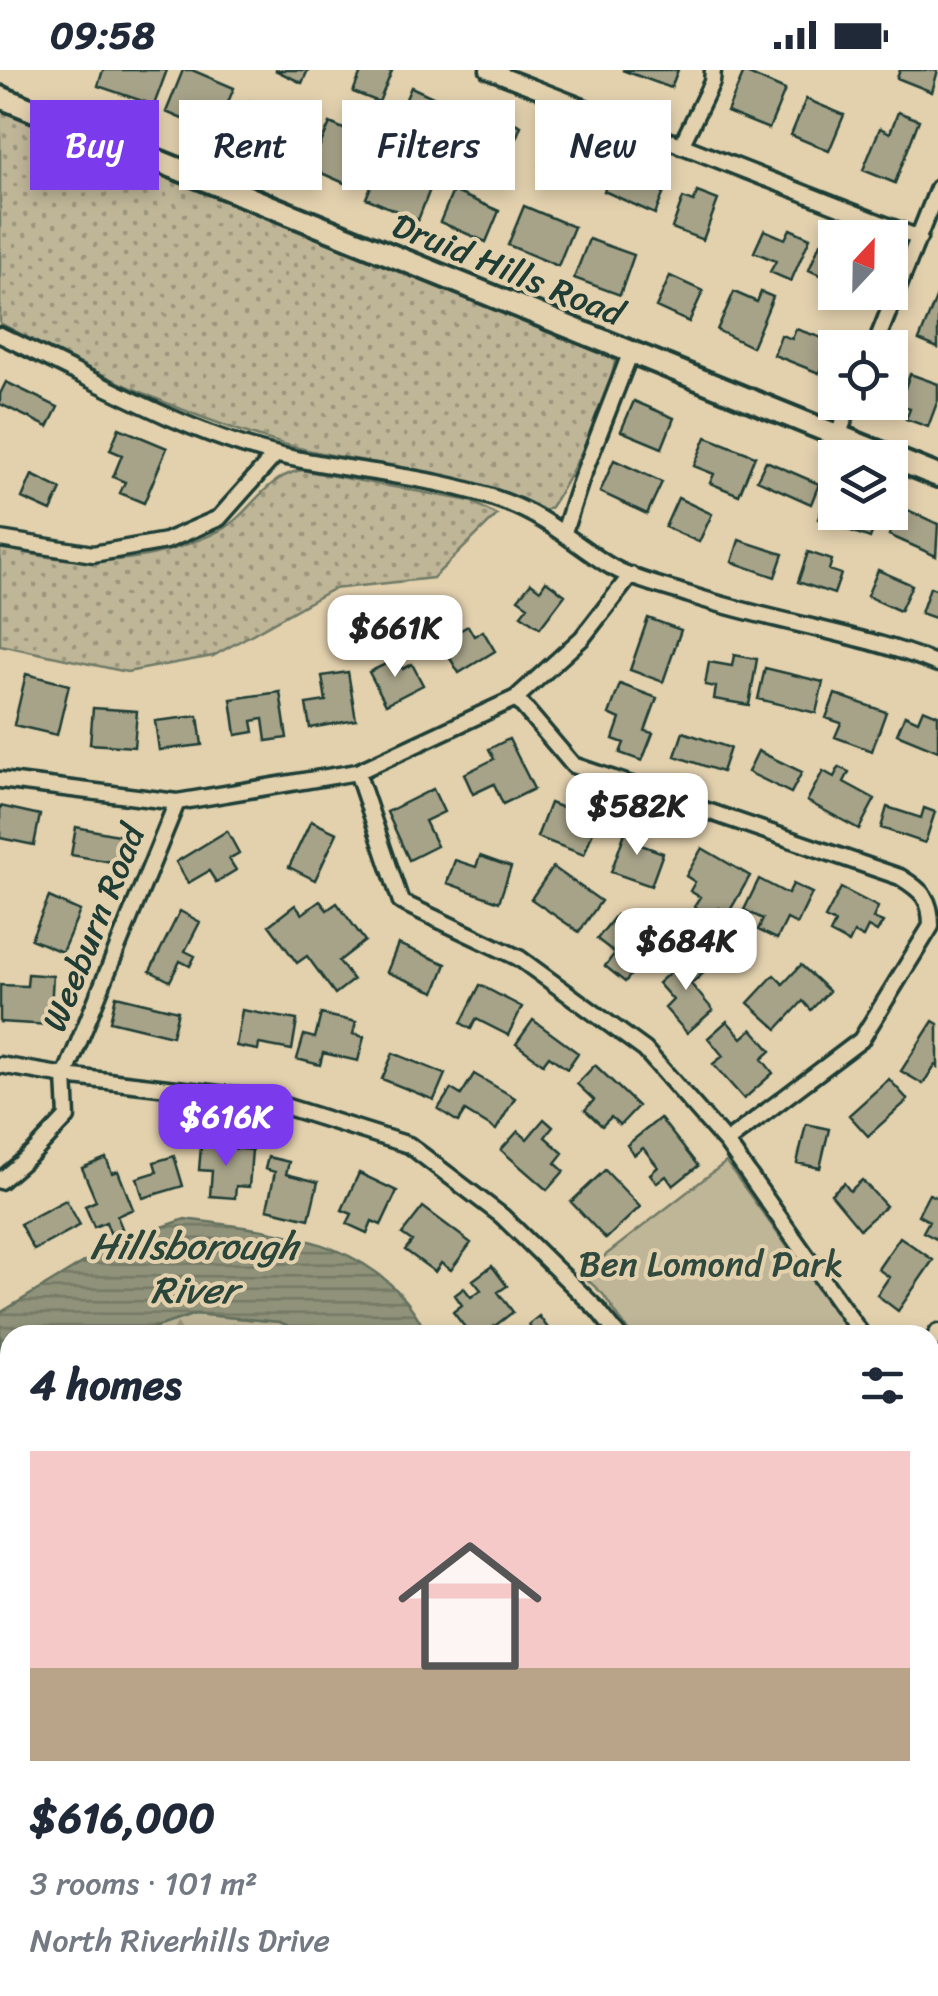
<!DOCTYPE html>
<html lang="en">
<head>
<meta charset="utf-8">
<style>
	:root { --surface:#fff; --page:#f2f2f3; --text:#1f2937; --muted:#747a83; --line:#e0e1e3; --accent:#7c3aed }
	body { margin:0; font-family:Sriracha,sans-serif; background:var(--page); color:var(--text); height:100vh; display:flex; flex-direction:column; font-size:38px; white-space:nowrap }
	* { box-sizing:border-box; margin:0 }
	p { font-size:32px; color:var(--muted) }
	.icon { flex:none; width:55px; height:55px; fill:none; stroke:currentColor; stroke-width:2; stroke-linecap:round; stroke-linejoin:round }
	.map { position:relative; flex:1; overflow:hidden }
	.panel { position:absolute; left:0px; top:1255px; width:940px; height:672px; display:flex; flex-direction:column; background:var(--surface); border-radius:30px 30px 0 0; box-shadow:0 5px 15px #0003 }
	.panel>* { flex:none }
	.top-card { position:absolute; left:30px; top:30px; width:880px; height:90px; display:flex; gap:20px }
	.needle { width:65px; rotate:22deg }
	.controls { position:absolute; left:818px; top:150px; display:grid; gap:20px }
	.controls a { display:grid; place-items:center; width:90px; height:90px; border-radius:0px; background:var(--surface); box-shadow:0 5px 15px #0003; font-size:50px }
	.price { position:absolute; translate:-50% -85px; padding:0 22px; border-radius:20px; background:#fff; color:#222; font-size:32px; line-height:65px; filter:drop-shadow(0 2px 5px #0008) }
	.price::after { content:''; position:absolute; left:50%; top:60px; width:30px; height:22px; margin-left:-15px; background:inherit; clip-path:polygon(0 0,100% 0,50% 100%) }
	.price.active { background:var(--accent); color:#fff }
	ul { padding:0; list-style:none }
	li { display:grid; align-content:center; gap:20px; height:530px; padding:0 30px }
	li+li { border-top:2px solid var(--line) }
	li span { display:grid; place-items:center; height:310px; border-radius:0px; color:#555 }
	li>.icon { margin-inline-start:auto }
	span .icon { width:180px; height:180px; fill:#fffc; stroke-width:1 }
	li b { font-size:42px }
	h2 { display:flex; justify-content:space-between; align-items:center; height:120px; padding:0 30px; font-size:42px }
	.pill { padding:0 35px; border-radius:0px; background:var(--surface); box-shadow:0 5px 15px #0003; font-size:35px; line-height:90px }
	.pill.active { background:var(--accent); color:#fff }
	.status { display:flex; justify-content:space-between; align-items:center; height:70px; padding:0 50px; background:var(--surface); direction:ltr }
	.status svg { height:28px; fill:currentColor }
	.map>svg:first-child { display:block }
</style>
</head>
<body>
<div class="status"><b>09:58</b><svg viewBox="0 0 49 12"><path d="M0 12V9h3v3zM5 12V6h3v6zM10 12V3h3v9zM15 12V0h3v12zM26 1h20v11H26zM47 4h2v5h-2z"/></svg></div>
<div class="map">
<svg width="938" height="1926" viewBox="0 0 938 1926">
	<defs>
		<pattern id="grass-dots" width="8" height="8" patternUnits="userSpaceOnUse" patternTransform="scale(2.5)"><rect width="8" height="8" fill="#bfb698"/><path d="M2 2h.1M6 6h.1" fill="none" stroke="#9b957d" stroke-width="1.8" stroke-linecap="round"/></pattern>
		<pattern id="forest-firs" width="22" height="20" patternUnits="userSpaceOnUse" patternTransform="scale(2.5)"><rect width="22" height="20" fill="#bfb698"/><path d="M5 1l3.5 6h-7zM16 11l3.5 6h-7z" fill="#9b957d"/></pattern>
		<pattern id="water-rules" width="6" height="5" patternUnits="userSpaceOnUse" patternTransform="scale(2.5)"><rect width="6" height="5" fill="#90937a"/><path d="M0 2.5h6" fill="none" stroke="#757965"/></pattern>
	</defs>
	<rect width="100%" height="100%" fill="#e3d1ae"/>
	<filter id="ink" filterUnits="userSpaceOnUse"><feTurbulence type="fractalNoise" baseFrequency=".01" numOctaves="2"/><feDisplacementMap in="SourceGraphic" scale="20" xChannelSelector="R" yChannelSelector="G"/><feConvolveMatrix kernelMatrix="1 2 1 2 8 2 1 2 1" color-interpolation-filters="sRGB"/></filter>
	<g filter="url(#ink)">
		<path fill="url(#grass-dots)" stroke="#6f7a66" stroke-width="2.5" d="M0,36L605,281L615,291C610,327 572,406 551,437L545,441L538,439C507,426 477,414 445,406C388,393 329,388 273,371C177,343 88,299 0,253Z
			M301,400L470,431L497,445L433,508L333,519L213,586L127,602L0,575V477C62,493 123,498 185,475C201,469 221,462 234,451C257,431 269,407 301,400Z"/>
		<path fill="url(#forest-firs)" stroke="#6f7a66" stroke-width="2.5" d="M195,1244L280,1252L308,1265H133Z
			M10,1388V1918H706L704,1926H0V1393Z"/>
		<path fill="#bfb698" stroke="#6f7a66" stroke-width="2.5" d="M726,1092L851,1265H631L603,1224L581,1204Z"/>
		<path fill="url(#water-rules)" stroke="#63715e" stroke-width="2.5" d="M185,1149C276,1161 384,1169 427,1265H308L280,1252L195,1244L133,1265H10V1388L0,1393V1243L112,1175Z
			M938,1512V1638L930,1645V1520Z"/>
		<path fill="#a7a389" stroke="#1f3d34" stroke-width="2.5" d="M103,0H167L154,35L98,16Z
			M183,0H192L234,18L215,63L166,42Z
			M275,0H308L302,13Z
			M362,0L392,1L379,32L353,22Z
			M622,0H678L671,18Z
			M900,0H938L932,22L897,8Z
			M744,2L785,20L769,59L727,42Z
			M411,17L448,34L435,64L398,48Z
			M806,29L844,45L829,81L791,65Z
			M250,31L300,52L285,89L234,68Z
			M489,41L521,56L504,98L471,83Z
			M898,42L919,50L895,113L863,100L880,58L890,63Z
			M330,53L370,71L351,116L310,98Z
			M553,61L599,79L585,113L539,95Z
			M385,83L436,104L418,150L366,128Z
			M616,93L667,115L655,144L604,121Z
			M453,121L499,141L486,172L440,152Z
			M697,122L718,130L703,170L672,158L683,128L694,132Z
			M524,136L574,157L558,196L508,175Z
			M790,159L810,168L791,211L770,202L776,191L754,182L764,160L785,169Z
			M589,169L634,185L620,225L574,208Z
			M820,173L835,179V212L809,200Z
			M670,206L703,221L689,252L656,237Z
			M734,222L757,232L761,222L773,227L752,277L717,260Z
			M938,223V278L919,270Z
			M796,259L831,271L819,303L774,285L781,265L792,269Z
			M910,304L938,314V330L928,357L906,349L910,339L899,335Z
			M6,312L58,337L48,357L0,334V324Z
			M634,331L674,348L662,378L621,361Z
			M119,358L167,378L144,433L120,423L125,412L113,407L122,385L110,380Z
			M706,367L755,386L739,425L710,413L714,404L694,396Z
			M614,390L662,412L647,444L600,422Z
			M766,391L819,414L811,434L757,410Z
			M32,405L61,419L51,441L22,428Z
			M830,416L835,418V442H880L870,468L818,449Z
			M678,428L712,444L699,472L665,457Z
			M901,437L938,454L936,486L889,465Z
			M739,470L783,484L775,507L732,492Z
			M808,482L832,490L829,500L841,504L834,524L798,512Z
			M878,500L912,515L900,541L867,526Z
			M546,511L565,525L540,558L521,545L528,536L518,529L531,513L540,520Z
			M930,517L938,520V549L921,543Z
			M648,548L681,560L663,612L630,600Z
			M468,556L474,566L483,561L495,581L459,603L440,572Z
			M734,585L757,589L749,635L714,629L716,617L705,615L709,592L732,596Z
			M398,588L403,599L412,594L423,615L386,634L369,602Z
			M765,598L823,612L816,643L758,629Z
			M348,602L356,650L310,658L306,634L326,631L322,606Z
			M26,604L69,615L57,665L14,655Z
			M620,614L657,628L645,661L653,663L642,691L620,683L624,673L613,669L620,649L609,644Z
			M280,622L287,668L266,671L263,649L252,651L254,662L236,665L231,629Z
			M835,624L886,642L872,681L835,667L841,653L826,648Z
			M93,638L137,641L134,677L90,674Z
			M923,639L938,645V681L897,664L905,645L918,651Z
			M198,646L202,675L159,680L155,651Z
			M683,662L730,678L722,702L675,686Z
			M509,669L534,719L503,734L494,714L473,724L464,704L494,689L489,679Z
			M758,681L802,702L791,723L748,702Z
			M839,697L849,702L844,712L875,729L859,759L807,731L823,701L834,707Z
			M433,719L444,742L425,751L437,776L409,790L387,742Z
			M550,733L597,751L584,785L537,767Z
			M0,736L40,745L34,775L0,768Z
			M887,737L921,748L924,738L935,742L925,773L881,758Z
			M311,751L337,763L315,810L289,797Z
			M628,754L646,761L641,775L663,783L651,816L611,802Z
			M76,757L123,766L118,793L71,785Z
			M227,761L239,783L229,789L236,800L216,812L209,801L188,813L176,792Z
			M702,778L750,806L728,844L719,838L713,848L694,836L700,827L690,821L695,812L686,806Z
			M480,786L511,797L499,832L447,813L455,790L476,797Z
			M553,797L601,831L579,862L531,829Z
			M759,809L788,824L793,814L812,823L797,854L787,849L777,869L758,860L763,849L744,840Z
			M841,818L878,837L873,848L883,852L877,862L868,857L863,867L854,863L849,873L830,863L835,853L825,848Z
			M49,827L80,841L62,882L31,869Z
			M320,831L327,840L337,833L365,871L339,891L353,910L335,924L307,886L297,893L269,855L295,835L302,844Z
			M180,841L200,852L185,881L195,886L190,896L180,891L170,911L150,901Z
			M616,845L654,876L625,912L605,896L615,883L597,869Z
			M398,874L446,894L435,922L387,902Z
			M693,882L708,899L691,914L713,940L687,963L665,938L673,930L658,913Z
			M801,895L829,921L811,940L803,931L777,959L748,933L774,905L783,914Z
			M28,904L53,906L50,955L0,952V915L27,916Z
			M480,915L522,937L508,965L476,949L471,959L461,953Z
			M116,926L178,941L172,966L110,951Z
			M242,940L297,950L292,980L259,974L258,980L236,976Z
			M321,944L356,952L353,964L364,967L358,991L323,983L320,995L297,989L304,965L315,968Z
			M533,950L578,983L567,999L549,986L543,994L516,974Z
			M727,951L742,968L752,959L771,981L762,989L773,1003L744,1029L713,994L723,986L708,968Z
			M933,951L938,954V997L935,995L923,1014L901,1001Z
			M393,983L445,1004L434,1030L382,1009Z
			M595,995L638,1036L620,1055L611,1047L602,1056L585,1040L594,1030L577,1014Z
			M474,1004L515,1028L496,1060L465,1041L458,1052L438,1039L451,1019L461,1025Z
			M889,1009L908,1030L868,1066L849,1045Z
			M660,1048L698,1096L673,1116L666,1106L657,1113L650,1104L658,1097L643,1078L634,1085L627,1075Z
			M544,1049L553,1057L545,1067L563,1083L555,1093L564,1101L547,1120L501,1080L518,1061L527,1069Z
			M806,1054L829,1059L820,1098L797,1093Z
			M201,1076L252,1080L249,1117L236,1116L235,1128L210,1126L212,1101L199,1100Z
			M174,1086L183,1116L143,1128L137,1108L157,1102L154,1092Z
			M268,1087L289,1092L286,1104L318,1112L309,1149L267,1139L275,1102L265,1099Z
			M106,1088L112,1103L118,1101L133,1139L117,1146L122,1158L110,1163L106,1152L94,1157L85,1136L96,1131L82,1098Z
			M605,1100L640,1137L606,1169L571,1132Z
			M359,1103L397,1121L381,1155L372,1151L367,1163L347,1154L352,1144L342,1140Z
			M862,1110L886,1136L860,1159L831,1124L844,1113L850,1121Z
			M929,1124L938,1128V1170L923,1162L929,1151L918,1145Z
			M66,1130L80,1155L34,1180L20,1154Z
			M423,1137L471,1173L451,1200L441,1193L435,1202L405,1180L412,1171L402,1164Z
			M900,1167L933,1190L898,1241L877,1225L889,1207L878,1199Z
			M492,1196L507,1216L498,1222L513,1242L483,1265H471L453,1242L462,1235L455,1225L464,1218L471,1227L481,1220L473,1210Z
			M539,1246L553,1265H535L529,1254Z
			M930,1403L938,1405V1460L930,1457Z
			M930,1802L938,1804V1862L930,1860Z
			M748,1918H788L791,1919L787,1926H744Z"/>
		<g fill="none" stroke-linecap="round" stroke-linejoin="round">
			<g stroke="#1f3d34" stroke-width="14">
				<path id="lane" d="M90,1918L118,1926
					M45,1926L76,1918"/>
			</g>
			<g stroke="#1f3d34" stroke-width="21">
				<path id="street" d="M488,0L919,168
					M681,76L712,12L713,0
					M0,265C84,305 188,364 278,385C354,403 436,405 508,433C545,447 573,472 605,493C630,509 662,516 690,525C771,552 858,562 938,594
					M874,278L938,118
					M838,366L851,332
					M564,462L581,410L630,284
					M0,469L93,484L166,471L219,448L275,385
					M516,628L573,695L900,807C923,821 931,829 931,856L861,970L726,1072
					M357,702L401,832L519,888L645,980L726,1072L862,1265
					M0,710L177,732L357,702L516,628L582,568L631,505
					M0,995L65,1006L262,1029L409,1075L502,1146L598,1240L618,1265
					M0,1111L35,1081L67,1047L65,1006L177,732
					M930,1275L938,1262
					M930,1899L938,1902
					M826,1926L830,1918"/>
			</g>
			<g stroke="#1f3d34" stroke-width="28">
				<path id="secondary" d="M0,27L938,406"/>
			</g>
			<use href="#lane" stroke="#e3d1ae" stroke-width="6"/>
			<use href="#street" stroke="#e3d1ae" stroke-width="14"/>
			<use href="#secondary" stroke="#e3d1ae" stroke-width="20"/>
		</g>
	</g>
	<g text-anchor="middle" stroke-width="8" stroke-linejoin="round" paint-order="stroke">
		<g font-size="35" fill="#1f3d34" stroke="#e3d1ae">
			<text transform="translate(508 199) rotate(22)" y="12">Druid Hills Road</text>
			<text transform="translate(93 858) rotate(-68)" y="12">Weeburn Road</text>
		</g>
		<g font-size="35" fill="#2f493e" stroke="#e3d1ae">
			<text x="711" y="1206">Ben Lomond Park</text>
		</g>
		<g font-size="38" font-style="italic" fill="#2a463b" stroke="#e3d1ae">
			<text x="194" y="1189">Hillsborough<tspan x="194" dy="44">River</tspan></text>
		</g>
	</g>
</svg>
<div class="controls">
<a><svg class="needle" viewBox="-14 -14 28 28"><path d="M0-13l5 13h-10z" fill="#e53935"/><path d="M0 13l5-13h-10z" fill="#747a83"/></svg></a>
<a><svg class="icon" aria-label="locate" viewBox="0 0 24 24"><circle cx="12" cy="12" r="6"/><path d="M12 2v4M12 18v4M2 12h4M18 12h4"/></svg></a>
<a><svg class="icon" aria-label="layers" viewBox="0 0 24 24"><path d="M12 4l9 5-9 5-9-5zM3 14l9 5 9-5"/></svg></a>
</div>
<b class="price" style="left:395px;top:610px">$661K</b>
<b class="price" style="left:637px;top:788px">$582K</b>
<b class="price" style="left:686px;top:923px">$684K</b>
<b class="price active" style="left:226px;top:1099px">$616K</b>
<div class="top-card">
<a class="pill active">Buy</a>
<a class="pill">Rent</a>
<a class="pill">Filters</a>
<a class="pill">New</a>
</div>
<section class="panel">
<h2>4 homes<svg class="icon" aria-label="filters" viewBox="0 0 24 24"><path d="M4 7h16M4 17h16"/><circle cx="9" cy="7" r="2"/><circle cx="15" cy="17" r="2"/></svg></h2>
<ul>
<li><span style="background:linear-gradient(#f6c9c9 70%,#b9a48a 0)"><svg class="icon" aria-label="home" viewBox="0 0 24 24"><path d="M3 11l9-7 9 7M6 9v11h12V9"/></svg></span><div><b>$616,000</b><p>3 rooms · 101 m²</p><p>North Riverhills Drive</p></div></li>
</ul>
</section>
</div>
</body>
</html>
